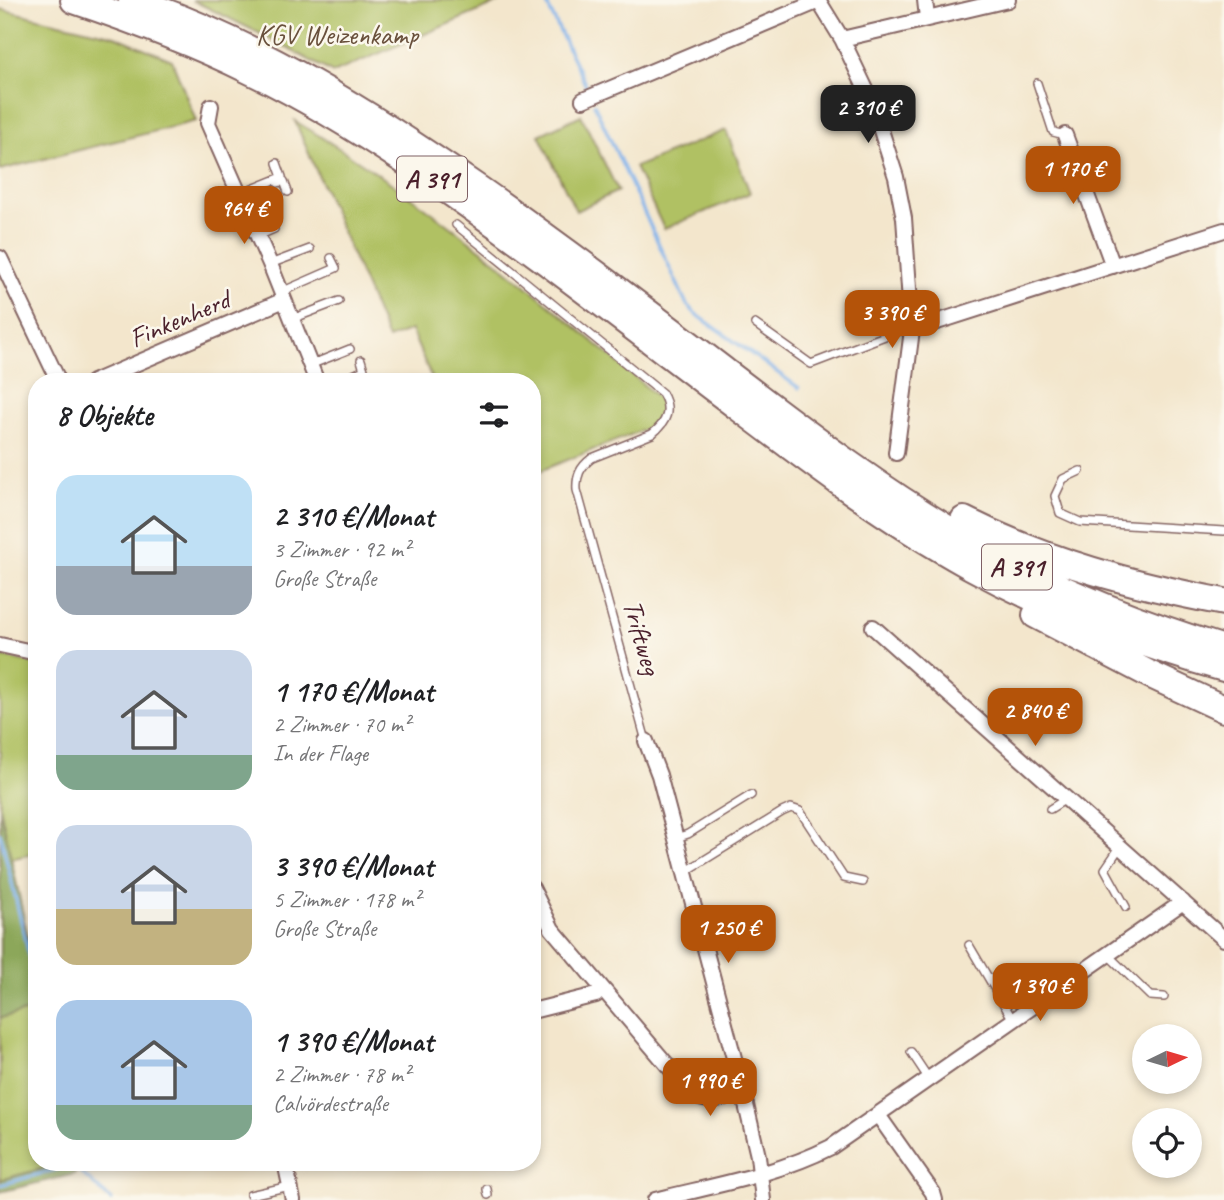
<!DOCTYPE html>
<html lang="de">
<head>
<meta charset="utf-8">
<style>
	:root { --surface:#fff; --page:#f6f6f6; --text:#202124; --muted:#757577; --accent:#b45309 }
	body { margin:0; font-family:Caveat,sans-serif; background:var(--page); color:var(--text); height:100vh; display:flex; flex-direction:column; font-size:26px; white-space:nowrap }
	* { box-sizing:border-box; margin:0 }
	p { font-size:23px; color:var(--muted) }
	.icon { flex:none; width:38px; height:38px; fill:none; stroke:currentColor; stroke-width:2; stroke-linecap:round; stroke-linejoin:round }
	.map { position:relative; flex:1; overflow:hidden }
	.panel { position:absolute; left:28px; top:373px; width:513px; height:798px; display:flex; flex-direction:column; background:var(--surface); border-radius:28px; box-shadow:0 4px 10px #0003 }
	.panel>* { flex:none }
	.needle { width:46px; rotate:85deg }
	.buttons { position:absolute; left:1132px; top:1024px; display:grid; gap:14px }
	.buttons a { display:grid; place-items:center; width:70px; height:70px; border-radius:50%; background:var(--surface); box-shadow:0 4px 10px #0003; font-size:35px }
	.price { position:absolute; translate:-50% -60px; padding:0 16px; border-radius:14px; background:var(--accent); color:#fff; font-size:23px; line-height:46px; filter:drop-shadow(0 2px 4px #0008) }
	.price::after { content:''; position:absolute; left:50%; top:42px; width:21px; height:16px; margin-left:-10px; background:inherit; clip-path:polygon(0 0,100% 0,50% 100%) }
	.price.on { background:#222; color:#fff }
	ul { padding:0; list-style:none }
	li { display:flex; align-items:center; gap:21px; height:175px; padding:0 28px }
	li span { display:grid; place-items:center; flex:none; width:196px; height:140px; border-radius:21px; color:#555 }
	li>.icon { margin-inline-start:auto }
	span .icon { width:84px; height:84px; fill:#fffc; stroke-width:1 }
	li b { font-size:30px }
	h2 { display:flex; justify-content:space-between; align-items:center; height:84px; padding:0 28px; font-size:30px }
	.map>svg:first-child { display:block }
</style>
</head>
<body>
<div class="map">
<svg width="1224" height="1200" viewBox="0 0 1224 1200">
	<rect width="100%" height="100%" fill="#fbf7ec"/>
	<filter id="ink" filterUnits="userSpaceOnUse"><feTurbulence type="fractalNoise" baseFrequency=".0143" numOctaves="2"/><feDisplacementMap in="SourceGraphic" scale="14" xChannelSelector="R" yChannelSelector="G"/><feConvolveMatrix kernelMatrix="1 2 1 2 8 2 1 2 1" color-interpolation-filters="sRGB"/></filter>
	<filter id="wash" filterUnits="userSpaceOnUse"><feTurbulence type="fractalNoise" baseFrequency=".00686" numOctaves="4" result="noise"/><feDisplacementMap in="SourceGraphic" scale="28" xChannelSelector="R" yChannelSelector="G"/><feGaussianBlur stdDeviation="1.57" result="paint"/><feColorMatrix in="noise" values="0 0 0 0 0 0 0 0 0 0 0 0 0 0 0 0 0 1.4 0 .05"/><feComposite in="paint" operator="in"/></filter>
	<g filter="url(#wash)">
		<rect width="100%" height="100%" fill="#f3e6cc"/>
		<path fill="#b0c164" stroke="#7d7048" stroke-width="2" d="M192,0H505L333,73L265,36Z
			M0,9L115,36L172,60L196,121L0,170Z
			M581,115L618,191L576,211L539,135Z
			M295,121C426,199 544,298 659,398C664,412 658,420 648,428L532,474V382L433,381L411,330L388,339Z
			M726,130L750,193L664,229L635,167Z
			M0,656L37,664V853L10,859L0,807Z
			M37,1009V1162H68L0,1180V1018Z"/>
		<path fill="#8ca75a" stroke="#6b6342" stroke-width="2" d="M0,807L37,978V1009L0,1018Z
			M68,1162H74L75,1174L0,1192V1180Z"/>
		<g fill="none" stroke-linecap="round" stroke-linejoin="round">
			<path stroke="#7cafe9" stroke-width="3.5" d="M545,0L587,88
				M594,104L687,305L696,314L799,388
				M0,833L37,988
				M0,1185L68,1166L77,1169L111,1200"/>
		</g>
	</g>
	<g filter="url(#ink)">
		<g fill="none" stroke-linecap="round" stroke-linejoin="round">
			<g stroke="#856563" stroke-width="10">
				<path id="service" d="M1037,83L1053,132L1065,135
					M278,183L284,181L288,192
					M240,194L282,177L277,163
					M242,199L264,189
					M456,225L662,393C672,410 667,422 652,434L592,458C580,467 576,476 577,490L646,741
					M258,236L274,229
					M270,264L310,249
					M281,292L336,268L331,258
					M292,319L339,301
					M755,324L811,364L898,331L911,330
					M310,365L350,349
					M338,382L364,370L361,360
					M1080,471L1063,479L1055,496L1060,513L1080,522L1224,531
					M532,678L538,675
					M1050,809L1066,799
					M676,838L688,834L751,795
					M1120,847L1105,869L1126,907
					M685,872L782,812L791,808L800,811L844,878L863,882
					M969,945L1013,1020
					M1108,955L1150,996L1164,997
					M911,1052L929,1079
					M487,1189L488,1195
					M250,1195L290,1186"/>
			</g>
			<g stroke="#856563" stroke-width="18">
				<path id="minor" d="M818,0L842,39L872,102L896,177L904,218L912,330L896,453
					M925,0L927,18
					M842,39L1008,0
					M583,100L819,1
					M211,106L208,123L270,264L317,382
					M1065,135L1113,266
					M0,258L59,382
					M912,330L1224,230
					M93,382L284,300
					M873,627L1224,939
					M0,645L37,653
					M646,741L659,775L743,1092L758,1156L763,1200
					M532,888L552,929L692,1094C708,1105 726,1097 743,1092
					M532,1011L596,995L602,989
					M878,1115L933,1193L935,1200
					M285,1162L293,1200
					M655,1200C715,1185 776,1175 831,1147L1183,902"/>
			</g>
			<g stroke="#856563" stroke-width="30">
				<path id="motorway" d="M74,0C133,20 192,42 249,70C305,97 359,130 411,165C519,238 621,318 725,397C803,456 882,517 969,565C1049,609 1136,643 1224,668
					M132,0C258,43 372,115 480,190C563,248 643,309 723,370C803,431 882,492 970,542C1050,588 1136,622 1224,649
					M964,520C1047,562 1134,585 1224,602
					M1036,615L1151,675L1224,709"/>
			</g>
			<use href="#service" stroke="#fff" stroke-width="7"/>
			<use href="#minor" stroke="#fff" stroke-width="14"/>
			<use href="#motorway" stroke="#fff" stroke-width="26"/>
		</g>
	</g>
	<g text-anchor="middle" stroke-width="5" stroke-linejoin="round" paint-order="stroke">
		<g fill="#fbf7ec" stroke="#7f6065" stroke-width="2">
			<rect x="397" y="156.5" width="70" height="45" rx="5"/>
			<rect x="982" y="544.5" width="70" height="45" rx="5"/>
		</g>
		<g font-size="26" font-weight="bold" fill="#4a1f2b">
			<text x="432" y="188">A 391</text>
			<text x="1017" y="576">A 391</text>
		</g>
		<g font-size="28" fill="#69503c" stroke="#fbf7ec">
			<text x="337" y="44">KGV Weizenkamp</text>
		</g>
		<g font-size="28" fill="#4a1f2b" stroke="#fbf7ec">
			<text transform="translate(179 318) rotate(-23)" y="10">Finkenherd</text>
			<text transform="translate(643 637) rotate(74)" y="10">Triftweg</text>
		</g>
	</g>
</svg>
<div class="buttons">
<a><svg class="needle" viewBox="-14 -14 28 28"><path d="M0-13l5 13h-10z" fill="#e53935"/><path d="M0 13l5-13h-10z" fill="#757577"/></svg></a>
<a><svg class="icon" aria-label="locate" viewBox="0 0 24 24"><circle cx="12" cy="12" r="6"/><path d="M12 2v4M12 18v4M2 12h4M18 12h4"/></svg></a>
</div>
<b class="price on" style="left:868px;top:145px">2 310 €</b>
<b class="price" style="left:1073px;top:206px">1 170 €</b>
<b class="price" style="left:244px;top:246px">964 €</b>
<b class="price" style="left:892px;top:350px">3 390 €</b>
<b class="price" style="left:1035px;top:748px">2 840 €</b>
<b class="price" style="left:728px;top:965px">1 250 €</b>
<b class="price" style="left:1040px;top:1023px">1 390 €</b>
<b class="price" style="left:710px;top:1118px">1 990 €</b>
<section class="panel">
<h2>8 Objekte<svg class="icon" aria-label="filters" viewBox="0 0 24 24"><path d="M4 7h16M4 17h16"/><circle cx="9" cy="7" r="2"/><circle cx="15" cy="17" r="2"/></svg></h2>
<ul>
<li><span style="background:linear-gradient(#bfe0f5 65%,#9aa5b1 0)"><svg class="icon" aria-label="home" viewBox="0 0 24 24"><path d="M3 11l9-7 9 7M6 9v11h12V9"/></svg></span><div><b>2 310 €/Monat</b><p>3 Zimmer · 92 m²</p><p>Große Straße</p></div></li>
<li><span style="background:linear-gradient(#c9d6e8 75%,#7fa58c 0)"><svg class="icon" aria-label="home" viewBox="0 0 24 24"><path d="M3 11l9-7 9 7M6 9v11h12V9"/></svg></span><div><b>1 170 €/Monat</b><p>2 Zimmer · 70 m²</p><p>In der Flage</p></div></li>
<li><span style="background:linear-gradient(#c9d6e8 60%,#c2b280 0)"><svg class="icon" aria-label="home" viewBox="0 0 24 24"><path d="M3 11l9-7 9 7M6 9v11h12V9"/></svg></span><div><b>3 390 €/Monat</b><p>5 Zimmer · 178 m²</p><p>Große Straße</p></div></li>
<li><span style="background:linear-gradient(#a9c7e8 75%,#7fa58c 0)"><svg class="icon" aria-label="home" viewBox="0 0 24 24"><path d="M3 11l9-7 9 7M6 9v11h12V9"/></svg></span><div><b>1 390 €/Monat</b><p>2 Zimmer · 78 m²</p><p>Calvördestraße</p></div></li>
</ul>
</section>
</div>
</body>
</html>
